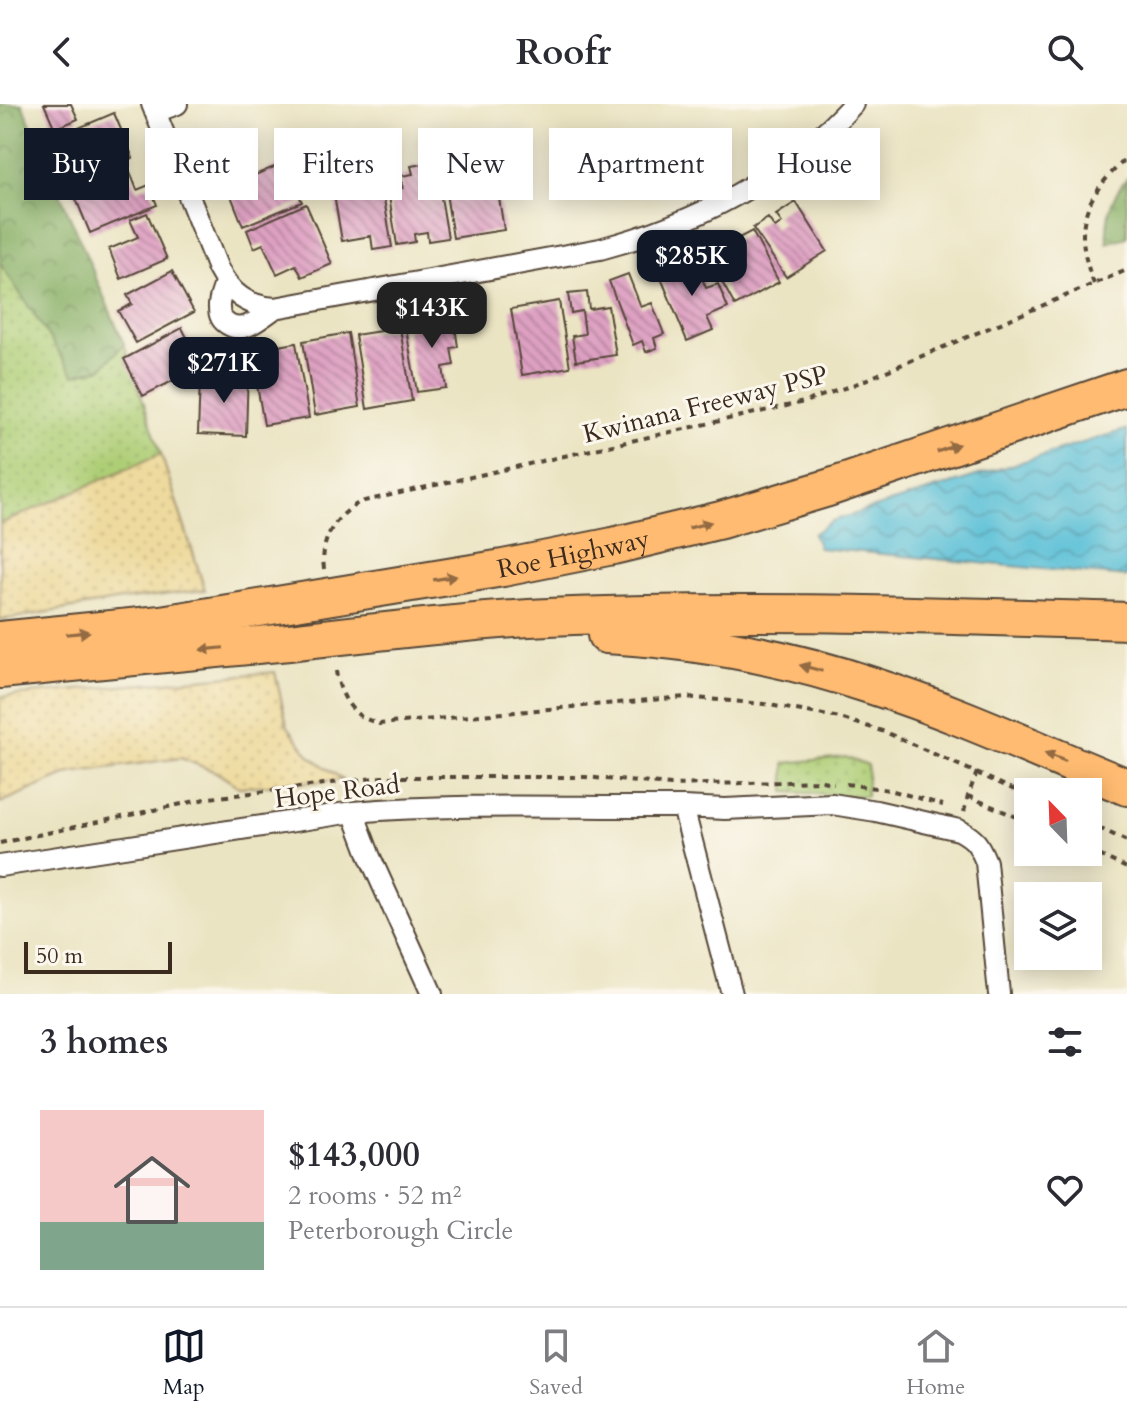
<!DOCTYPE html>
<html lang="en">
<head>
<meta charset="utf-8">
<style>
	:root { --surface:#fff; --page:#f2f2f3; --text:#2b2b33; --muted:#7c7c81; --line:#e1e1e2; --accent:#111827 }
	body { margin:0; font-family:Cardo,serif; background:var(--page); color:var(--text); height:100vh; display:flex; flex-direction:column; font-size:30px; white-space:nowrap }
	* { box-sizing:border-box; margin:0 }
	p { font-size:26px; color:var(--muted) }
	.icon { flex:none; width:44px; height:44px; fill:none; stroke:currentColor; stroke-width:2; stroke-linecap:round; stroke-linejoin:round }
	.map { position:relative; height:890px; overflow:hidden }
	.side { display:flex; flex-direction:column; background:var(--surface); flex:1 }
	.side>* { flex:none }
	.hud { position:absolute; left:24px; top:24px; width:1080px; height:72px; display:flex; gap:16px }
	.needle { width:52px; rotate:337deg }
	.buttons { position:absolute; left:1014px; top:674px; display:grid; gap:16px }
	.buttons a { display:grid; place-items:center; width:88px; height:88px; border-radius:0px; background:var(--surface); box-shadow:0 4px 20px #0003; font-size:40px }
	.scale { position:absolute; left:24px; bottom:20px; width:148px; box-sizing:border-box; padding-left:8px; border:4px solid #3b2a1e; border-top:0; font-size:22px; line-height:28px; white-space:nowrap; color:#3b2a1e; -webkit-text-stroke:6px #fbf7ec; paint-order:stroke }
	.price { position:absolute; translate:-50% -68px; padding:0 18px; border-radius:16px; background:var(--accent); color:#fff; font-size:26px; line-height:52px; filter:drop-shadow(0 2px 4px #0008) }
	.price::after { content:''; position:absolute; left:50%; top:48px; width:24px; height:18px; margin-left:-12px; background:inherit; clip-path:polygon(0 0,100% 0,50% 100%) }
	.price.on { background:#222; color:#fff }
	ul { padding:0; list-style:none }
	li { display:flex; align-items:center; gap:24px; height:200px; padding:0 40px }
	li+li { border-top:2px solid var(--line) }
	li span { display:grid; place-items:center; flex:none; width:224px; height:160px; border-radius:0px; color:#555 }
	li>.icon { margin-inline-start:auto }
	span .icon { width:96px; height:96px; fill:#fffc; stroke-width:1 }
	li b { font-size:34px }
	h2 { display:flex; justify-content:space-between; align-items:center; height:96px; padding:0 40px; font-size:34px }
	.chip { padding:0 28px; border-radius:0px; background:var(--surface); box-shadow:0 4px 20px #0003; font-size:28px; line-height:72px }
	.chip.on { background:var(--accent); color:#fff }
	header { display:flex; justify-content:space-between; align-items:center; height:104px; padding:0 40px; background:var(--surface); font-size:36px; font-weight:700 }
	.tabs { display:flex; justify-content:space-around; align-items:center; height:112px; border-top:2px solid var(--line); background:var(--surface); font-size:22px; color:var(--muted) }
	.tabs a { display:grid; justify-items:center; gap:4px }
	.tabs .on { color:var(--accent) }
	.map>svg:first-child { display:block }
</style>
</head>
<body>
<header><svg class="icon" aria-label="back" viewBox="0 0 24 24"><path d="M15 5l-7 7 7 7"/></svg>Roofr<svg class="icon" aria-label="search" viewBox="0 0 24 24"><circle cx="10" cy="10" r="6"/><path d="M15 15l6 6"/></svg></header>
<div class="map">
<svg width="1127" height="890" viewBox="0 0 1127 890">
	<defs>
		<pattern id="grass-dots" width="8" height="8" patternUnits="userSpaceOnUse" patternTransform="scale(2)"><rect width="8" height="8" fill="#aece76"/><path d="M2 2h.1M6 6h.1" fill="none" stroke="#97b166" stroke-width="1.8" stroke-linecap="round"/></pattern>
		<pattern id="forest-crowns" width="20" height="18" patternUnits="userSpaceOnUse" patternTransform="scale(2)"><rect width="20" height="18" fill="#8ab167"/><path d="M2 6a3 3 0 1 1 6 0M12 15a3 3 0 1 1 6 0" fill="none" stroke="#729054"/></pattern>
		<pattern id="sand-dots" width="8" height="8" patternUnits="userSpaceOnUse" patternTransform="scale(2)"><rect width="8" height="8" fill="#eeda9e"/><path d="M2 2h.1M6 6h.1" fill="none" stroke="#cdbb88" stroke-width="1.8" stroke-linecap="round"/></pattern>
		<pattern id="water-waves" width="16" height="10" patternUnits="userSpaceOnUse" patternTransform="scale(2)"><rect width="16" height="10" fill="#59bfd7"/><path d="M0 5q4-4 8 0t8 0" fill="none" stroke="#4b9bae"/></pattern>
		<pattern id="building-back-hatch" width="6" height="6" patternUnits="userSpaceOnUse" patternTransform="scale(2)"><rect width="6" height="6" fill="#dea0c2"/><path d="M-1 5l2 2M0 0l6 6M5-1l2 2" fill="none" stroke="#b5839d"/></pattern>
	</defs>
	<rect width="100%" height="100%" fill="#fbf7ec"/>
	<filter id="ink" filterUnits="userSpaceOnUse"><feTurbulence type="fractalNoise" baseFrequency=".0125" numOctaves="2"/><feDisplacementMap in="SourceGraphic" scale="16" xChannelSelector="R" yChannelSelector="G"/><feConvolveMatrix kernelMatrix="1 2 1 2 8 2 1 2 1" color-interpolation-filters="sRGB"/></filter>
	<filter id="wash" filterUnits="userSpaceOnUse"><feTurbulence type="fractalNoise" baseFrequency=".006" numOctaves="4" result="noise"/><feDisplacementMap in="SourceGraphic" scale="32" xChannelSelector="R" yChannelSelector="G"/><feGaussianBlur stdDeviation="1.8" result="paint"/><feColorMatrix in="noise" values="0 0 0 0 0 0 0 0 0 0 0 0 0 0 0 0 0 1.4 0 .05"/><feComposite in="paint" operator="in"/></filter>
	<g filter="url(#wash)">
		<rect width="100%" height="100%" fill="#ebe4c3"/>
		<path fill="url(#grass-dots)" stroke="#747c4a" stroke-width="2" d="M0,158L102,264L124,240L161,350L0,420Z
			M845,653L868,661L866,692L785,688V659Z"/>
		<path fill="url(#forest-crowns)" stroke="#626e42" stroke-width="2" d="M0,0H22L124,240L102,264L74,271L0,159Z
			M1127,74V133L1107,139C1106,113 1110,94 1127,74Z"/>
		<path fill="url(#sand-dots)" stroke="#94825e" stroke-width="2" d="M161,350L205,486L121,496L0,516V420Z
			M275,568L287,621L310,652L343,676L239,683L216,668L181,654L70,669L0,699V593Z"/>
		<path fill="url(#water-waves)" stroke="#4a747a" stroke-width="2" d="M1127,325V473L819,444L813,430L832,417Z"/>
		<g id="blocks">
			<path fill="url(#building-back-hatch)" d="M44,0H71L78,15L55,25Z
				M114,9L133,54L62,84L43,39Z
				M286,58L302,98L243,122L224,74L245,66L248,74Z
				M435,58L448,134L428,137L427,128L414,130L415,138L397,141L388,86L403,84L401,72L413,70L411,62Z
				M127,60L137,86L149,81L157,101L90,129L71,83Z
				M495,68L504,126L453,134L444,76Z
				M366,79L367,85L382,83L392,143L373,146L371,132L342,137L333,85Z
				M796,98L827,147L786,173L753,124L768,114L775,124L782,119L776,111Z
				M306,100L332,160L302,173L296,161L277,170L263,140L254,144L247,126Z
				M147,109L167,155L121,175L109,145L138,133L130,116Z
				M752,127L779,178L735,202L709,154L726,144L728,148L738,142L735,136Z
				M694,154L706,184L718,180L728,204L707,213L713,226L687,237L659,169Z
				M172,167L194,208L136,239L118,207L132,200L127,191Z
				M628,170L641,203L652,199L664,230L654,234L657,244L646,248L642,237L633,241L609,177Z
				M587,188L589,205L608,202L616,251L576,257L572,232L585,230L582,207L571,209L568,190Z
				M559,197L570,263L522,271L511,205Z
				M453,209L458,243L451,244L454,261L443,263L446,284L417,288L406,225L417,223L416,215Z
				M182,224L202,262L143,292L124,255Z
				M400,224L412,297L367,305L355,231Z
				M348,229L360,303L315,311L303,237Z
				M296,239L309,314L264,321L251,247Z
				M230,264H248L246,332L198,330L200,274L229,275Z"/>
		</g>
	</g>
	<g filter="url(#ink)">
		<use href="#blocks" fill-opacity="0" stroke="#554637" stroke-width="2"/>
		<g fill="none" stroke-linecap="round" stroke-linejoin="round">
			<g stroke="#554637" stroke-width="24">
				<path id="street" d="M152,0L218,165C231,190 247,202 275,204L600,145C694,120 787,73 853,0
					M155,8L177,0
					M225,179C223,187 218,196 219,204C219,219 234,227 247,222C257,218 266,210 275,204
					M353,708L370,753L432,890
					M0,762L353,708C463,699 573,704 683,703
					M732,890L683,703L725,705L832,700L876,707L959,726C976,735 979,741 986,758L999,890"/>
			</g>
			<g stroke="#554637" stroke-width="40">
				<g id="highway">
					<path d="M606,531C696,536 787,553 873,582C960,610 1043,649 1127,683"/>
					<path id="s1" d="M0,536L161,520L503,464L613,442L721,416L828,384L1127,283"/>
					<path d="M0,566C96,557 192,548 289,538C369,529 448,519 529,514C728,504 928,511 1127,517"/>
				</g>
			</g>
			<path stroke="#554637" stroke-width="4" stroke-dasharray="6 6" stroke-linecap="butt" d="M1094,180C1072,124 1083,93 1127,54
				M324,465C320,434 335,413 360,398L804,298L853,281L1127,166
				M336,567C338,583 346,601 359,611C364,615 373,617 379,620L685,593L764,600L840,614L885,628L1028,692
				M846,680L890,686L943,701
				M968,692L1028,718
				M964,708L968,692L977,668
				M1088,719L1127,737
				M0,739L210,694L382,673H585L671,681L822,677L834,679
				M1088,746L1127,764"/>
			<use href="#street" stroke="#fff" stroke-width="20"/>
			<use href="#highway" stroke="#ffbb71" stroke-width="36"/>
		</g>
		<defs><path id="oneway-solid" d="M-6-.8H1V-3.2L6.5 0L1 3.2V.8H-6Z" transform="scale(2)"/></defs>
		<g fill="#936b43">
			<use href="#oneway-solid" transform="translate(948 344) rotate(-19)"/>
			<use href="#oneway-solid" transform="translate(700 421) rotate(-15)"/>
			<use href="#oneway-solid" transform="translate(445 474) rotate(-9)"/>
			<use href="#oneway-solid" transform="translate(78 529) rotate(-6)"/>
			<use href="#oneway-solid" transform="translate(212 545) rotate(174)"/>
			<use href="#oneway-solid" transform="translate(811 564) rotate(-165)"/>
			<use href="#oneway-solid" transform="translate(1055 653) rotate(-158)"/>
		</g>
	</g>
	<g text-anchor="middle" stroke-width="6" stroke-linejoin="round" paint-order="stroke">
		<g font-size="26" fill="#3b2a1e" stroke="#fbf7ec">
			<text transform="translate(705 300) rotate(-14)" y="9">Kwinana Freeway PSP</text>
			<text dy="9" stroke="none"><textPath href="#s1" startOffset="580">Roe Highway</textPath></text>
			<text transform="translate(337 687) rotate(-7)" y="9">Hope Road</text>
		</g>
	</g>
</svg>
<div class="buttons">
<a><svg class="needle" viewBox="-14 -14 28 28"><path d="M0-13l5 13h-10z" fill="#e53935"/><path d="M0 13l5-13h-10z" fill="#7c7c81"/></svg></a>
<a><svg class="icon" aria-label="layers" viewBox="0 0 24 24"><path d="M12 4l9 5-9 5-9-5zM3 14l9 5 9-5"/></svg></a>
</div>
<div class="scale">50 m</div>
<b class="price" style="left:692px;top:194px">$285K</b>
<b class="price on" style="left:432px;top:246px">$143K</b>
<b class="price" style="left:224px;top:301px">$271K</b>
<div class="hud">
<a class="chip on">Buy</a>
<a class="chip">Rent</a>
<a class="chip">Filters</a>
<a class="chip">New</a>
<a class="chip">Apartment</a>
<a class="chip">House</a>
</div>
</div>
<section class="side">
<h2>3 homes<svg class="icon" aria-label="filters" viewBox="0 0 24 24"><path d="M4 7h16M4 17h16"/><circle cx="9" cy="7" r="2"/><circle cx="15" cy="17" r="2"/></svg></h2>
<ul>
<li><span style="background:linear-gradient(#f6c9c9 70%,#7fa58c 0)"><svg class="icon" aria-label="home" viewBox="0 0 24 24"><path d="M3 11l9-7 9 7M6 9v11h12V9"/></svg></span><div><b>$143,000</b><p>2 rooms · 52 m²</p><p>Peterborough Circle</p></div><svg class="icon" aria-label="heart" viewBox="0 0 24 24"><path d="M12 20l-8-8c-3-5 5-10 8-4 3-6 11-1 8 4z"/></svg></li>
</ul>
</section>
<nav class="tabs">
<a class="on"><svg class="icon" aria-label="map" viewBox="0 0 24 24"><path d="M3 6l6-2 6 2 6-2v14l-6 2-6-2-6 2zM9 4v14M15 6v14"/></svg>Map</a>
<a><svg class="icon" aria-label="saved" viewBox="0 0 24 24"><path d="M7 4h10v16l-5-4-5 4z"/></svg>Saved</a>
<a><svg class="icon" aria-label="home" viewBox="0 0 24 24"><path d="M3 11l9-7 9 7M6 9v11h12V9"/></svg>Home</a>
</nav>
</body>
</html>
